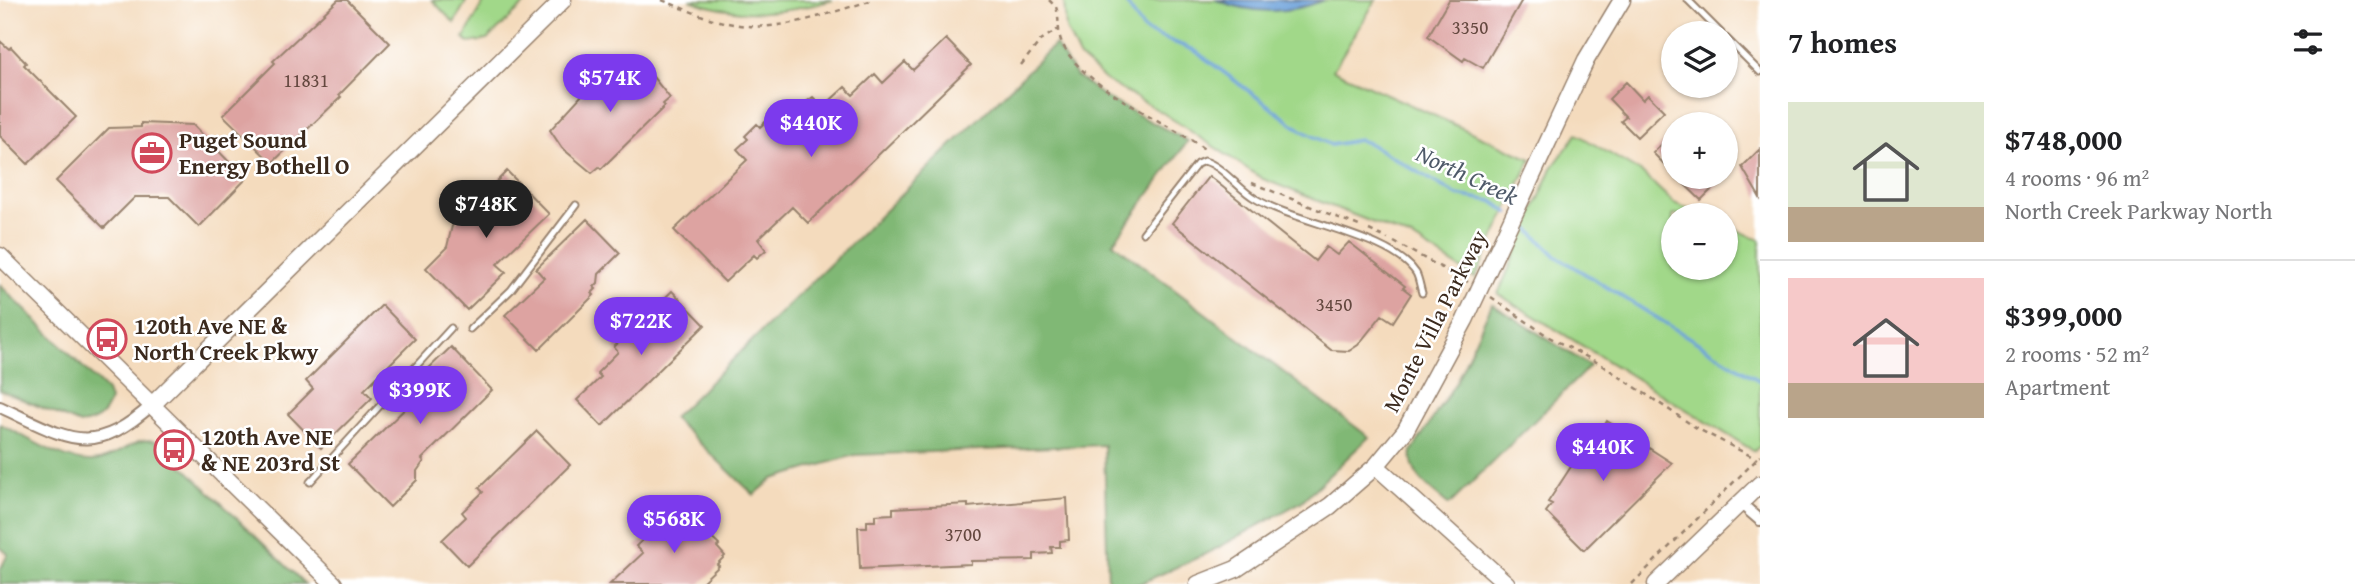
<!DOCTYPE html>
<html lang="en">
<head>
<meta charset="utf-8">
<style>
	:root { --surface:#fff; --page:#f2f2f2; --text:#202124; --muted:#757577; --line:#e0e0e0; --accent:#7c3aed }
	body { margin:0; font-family:"Gentium Book Plus",serif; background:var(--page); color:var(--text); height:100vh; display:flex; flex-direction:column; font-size:26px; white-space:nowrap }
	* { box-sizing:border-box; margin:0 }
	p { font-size:23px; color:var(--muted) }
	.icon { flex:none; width:38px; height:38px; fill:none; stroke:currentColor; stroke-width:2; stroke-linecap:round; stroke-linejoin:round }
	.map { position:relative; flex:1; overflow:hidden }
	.details { display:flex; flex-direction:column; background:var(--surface); width:595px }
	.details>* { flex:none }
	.tools { position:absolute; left:1661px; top:21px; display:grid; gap:14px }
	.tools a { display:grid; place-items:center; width:77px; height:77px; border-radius:50%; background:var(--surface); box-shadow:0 2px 5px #0004; font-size:35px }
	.price { position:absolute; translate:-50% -60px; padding:0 16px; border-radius:24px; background:var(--accent); color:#fff; font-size:23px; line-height:46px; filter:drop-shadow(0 2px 4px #0008) }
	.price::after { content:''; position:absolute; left:50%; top:42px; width:21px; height:16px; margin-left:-10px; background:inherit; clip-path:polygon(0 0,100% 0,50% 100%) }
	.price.on { background:#222; color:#fff }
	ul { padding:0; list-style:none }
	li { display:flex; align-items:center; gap:21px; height:175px; padding:0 28px }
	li+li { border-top:2px solid var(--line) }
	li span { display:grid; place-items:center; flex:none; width:196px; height:140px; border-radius:0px; color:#555 }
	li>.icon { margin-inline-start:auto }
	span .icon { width:84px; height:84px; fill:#fffc; stroke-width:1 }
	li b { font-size:30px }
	h2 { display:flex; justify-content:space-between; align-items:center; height:84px; padding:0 28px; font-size:30px }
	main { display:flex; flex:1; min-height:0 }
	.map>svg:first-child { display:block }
</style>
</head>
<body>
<main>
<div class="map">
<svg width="1760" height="584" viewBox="0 0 1760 584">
	<rect width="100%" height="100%" fill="#fff"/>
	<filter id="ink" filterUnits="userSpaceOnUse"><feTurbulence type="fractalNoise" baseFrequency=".0143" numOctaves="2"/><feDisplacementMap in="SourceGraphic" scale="14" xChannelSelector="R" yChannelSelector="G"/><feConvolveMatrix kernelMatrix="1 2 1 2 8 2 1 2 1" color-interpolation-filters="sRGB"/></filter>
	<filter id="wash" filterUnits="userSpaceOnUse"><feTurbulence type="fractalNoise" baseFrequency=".00686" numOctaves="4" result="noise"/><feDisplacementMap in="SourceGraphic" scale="28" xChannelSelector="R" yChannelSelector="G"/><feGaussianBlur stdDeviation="1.57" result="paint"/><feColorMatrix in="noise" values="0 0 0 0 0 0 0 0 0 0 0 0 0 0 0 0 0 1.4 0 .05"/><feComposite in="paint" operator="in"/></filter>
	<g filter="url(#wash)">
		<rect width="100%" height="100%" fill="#f4dbbd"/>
		<path fill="#a1d889" stroke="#6e8154" stroke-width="2" d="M432,0H467L454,23Z
			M485,0H529L487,40L469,43L464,38Z
			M690,0H833C784,14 738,19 690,0Z
			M1064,0H1376L1333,70L1531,159L1475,278L1414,239L1263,179L1163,113L1108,82L1079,57L1066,29Z
			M1577,134L1642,173L1674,203L1703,215H1673V268H1726V225L1760,240V446L1754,451L1498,294L1552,168Z"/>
		<path fill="#80b875" stroke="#5e714a" stroke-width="2" d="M1055,44L1075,75L1106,98L1188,141L1113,243L1369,437L1301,502L1210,552L1139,584H1108L1104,445L855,455L773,479L754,495L673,418Z
			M0,285L107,391L110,400C105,416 96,422 80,424L0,390Z
			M1492,304L1590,366L1449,505C1432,490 1408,476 1412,451L1456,382Z
			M0,424C27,437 62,462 92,461C117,460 136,433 158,442L305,584H0V570L8,554L0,547Z"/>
		<path fill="#6da2da" stroke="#54667c" stroke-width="2" d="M1216,0H1324C1287,15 1253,14 1216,0Z"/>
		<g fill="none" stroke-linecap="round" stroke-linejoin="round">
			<path stroke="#6da2da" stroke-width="3.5" d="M1124,0L1145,31L1194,50L1301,130L1331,145L1359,140L1370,144L1457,195L1492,201L1509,213
				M1519,219L1556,256L1760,381"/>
		</g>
		<g id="blocks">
			<path fill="#dda3a1" d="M338,0H347L390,43L339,95L341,97L272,163L223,115L275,63L273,61Z
				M1449,0H1522L1483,68L1465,58L1463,61L1428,36Z
				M946,39L971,65L808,223L792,207L758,239L766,250L757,258L754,255L725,282L674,230L747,160L737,149L748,139L745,136L757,124L760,127L781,107L788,115L813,97L823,107L845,87L853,95L875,74L883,83L905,62L913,70Z
				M0,41L9,49L11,47L26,63L24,65L76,117L28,164L0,136Z
				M628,55L645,67L670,98L663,104L665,106L601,169L599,167L592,173L562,148L550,130L593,83Z
				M1626,82L1643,100L1648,95L1664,111L1637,137L1621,121L1626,117L1609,99Z
				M141,123L193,125L246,179L199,227L169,197H135L104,228L56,181L109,128L141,127Z
				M1673,133V173L1653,153Z
				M1760,149V198L1742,167Z
				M507,171L549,214L497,264L506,272L467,310L426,268L447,247L452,226Z
				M1209,176L1315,261L1326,247L1337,255L1349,242L1405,286L1403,288L1411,294L1393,322L1382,315L1358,345L1349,351L1331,350L1172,223Z
				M1677,177H1724L1701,200Z
				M587,219L620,253L599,274L598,283L594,287L596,289L592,293L594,295L539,350L505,315L544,278L536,269Z
				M672,291L705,325L602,426L577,400L601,377L597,373L618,352L614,347Z
				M382,305L415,339L364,390L372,398L321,448L288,414L313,389L306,381Z
				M451,347L492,390L422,459L424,461L417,471V480L390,507L348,464L410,404L401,395Z
				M1607,421L1672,463L1584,550L1546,512L1552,504L1548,502L1578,456L1575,453L1584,438L1588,441L1599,425L1603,428Z
				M537,431L570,465L467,566L442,540L466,517L462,512L483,492L479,488Z
				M1067,498L1069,540L1060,541V547H1051L1052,553L1034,554V560L971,561V564L860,569L858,527H867V521H875V515L893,514V508L968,504V507Z
				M679,508L719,545L717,547L725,556L717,564L719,566L700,584H610L643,553L636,546Z"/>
		</g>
	</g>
	<g filter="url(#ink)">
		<use href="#blocks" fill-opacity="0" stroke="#98826e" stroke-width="2"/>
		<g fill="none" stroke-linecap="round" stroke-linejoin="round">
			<g stroke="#98826e" stroke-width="9">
				<path id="lane" d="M1688,0L1721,33
					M1726,38L1760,72
					M1143,233L1197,164L1204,161C1223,166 1239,190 1256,199C1296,223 1392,236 1416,273C1419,278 1420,287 1422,293
					M470,329L511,290L576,205
					M310,482L451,328"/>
			</g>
			<g stroke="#98826e" stroke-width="14">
				<path id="street" d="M0,407C68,438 91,460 153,404
					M1739,502L1760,520"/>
			</g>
			<g stroke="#98826e" stroke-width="19">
				<path id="secondary" d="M0,256L334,584
					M153,404L563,0
					M1376,466L1507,584
					M1198,584L1236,569L1330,506L1376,466L1405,431L1465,320L1586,60L1622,0
					M1656,584L1760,484"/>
			</g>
			<path stroke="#98826e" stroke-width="2.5" stroke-dasharray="5 5" stroke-linecap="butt" d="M662,0C687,10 712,21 739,25C784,32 831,12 873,0
				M1049,0L1056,7C1060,18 1057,33 1062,43C1083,89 1166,120 1207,151
				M1021,65L1041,40L1060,28
				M1252,183L1359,226
				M1369,230L1388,239
				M1394,242L1468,282
				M1491,297L1549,337L1602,365L1698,429L1757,459
				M1632,584L1760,456"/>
			<use href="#lane" stroke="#fff" stroke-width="5"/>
			<use href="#street" stroke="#fff" stroke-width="10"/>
			<use href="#secondary" stroke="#fff" stroke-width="16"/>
		</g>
	</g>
	<defs>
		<g id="office-ring" transform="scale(2.0125)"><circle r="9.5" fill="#fff" stroke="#d1495b" stroke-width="1.5"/><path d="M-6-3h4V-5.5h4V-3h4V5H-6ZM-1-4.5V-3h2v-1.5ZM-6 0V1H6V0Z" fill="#d1495b"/></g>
		<g id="bus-ring" transform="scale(2.0125)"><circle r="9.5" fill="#fff" stroke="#d1495b" stroke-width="1.5"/><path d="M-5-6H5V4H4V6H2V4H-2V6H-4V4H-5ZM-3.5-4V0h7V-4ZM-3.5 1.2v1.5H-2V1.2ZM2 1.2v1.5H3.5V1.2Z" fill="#d1495b"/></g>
	</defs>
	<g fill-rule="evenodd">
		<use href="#office-ring" x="152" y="153"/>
		<use href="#bus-ring" x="107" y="339"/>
		<use href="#bus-ring" x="174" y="450"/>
	</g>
	<g text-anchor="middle" stroke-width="5" stroke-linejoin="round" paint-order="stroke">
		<g font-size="19" fill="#64483f">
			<text x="1470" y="34">3350</text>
			<text x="306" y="87">11831</text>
			<text x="1334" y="311">3450</text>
			<text x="963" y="541">3700</text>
		</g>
		<g font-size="23" font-weight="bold" fill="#3b2a1e" stroke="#fff" text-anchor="start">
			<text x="179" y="148">Puget Sound<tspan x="179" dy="26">Energy Bothell O</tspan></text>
			<text x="134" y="334">120th Ave NE &amp;<tspan x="134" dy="26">North Creek Pkwy</tspan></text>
			<text x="201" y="445">120th Ave NE<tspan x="201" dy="26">&amp; NE 203rd St</tspan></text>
		</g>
		<g font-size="23" fill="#3b2a1e" stroke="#fff">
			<text transform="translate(1435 321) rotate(-63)" y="8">Monte Villa Parkway</text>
		</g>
		<g font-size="24" font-style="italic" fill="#4f5a69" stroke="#fff">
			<text transform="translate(1467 175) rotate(25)" y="8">North Creek</text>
		</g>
	</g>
</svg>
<div class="tools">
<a><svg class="icon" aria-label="layers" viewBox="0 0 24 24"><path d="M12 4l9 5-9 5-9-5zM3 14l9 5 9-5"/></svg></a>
<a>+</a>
<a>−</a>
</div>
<b class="price" style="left:610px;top:114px">$574K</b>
<b class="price" style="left:811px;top:159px">$440K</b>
<b class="price on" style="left:486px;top:240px">$748K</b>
<b class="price" style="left:641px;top:357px">$722K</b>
<b class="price" style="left:420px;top:426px">$399K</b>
<b class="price" style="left:1603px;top:483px">$440K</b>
<b class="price" style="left:674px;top:555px">$568K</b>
</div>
<section class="details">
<h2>7 homes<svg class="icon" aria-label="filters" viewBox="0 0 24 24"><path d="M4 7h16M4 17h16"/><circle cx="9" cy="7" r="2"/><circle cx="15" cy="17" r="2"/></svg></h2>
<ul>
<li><span style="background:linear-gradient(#dfe7d0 75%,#b9a48a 0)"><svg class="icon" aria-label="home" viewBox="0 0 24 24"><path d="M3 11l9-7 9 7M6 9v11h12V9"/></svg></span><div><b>$748,000</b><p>4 rooms · 96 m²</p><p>North Creek Parkway North</p></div></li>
<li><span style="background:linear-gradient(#f6c9c9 75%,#b9a48a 0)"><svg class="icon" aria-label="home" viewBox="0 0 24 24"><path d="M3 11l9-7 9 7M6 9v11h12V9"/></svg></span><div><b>$399,000</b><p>2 rooms · 52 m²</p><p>Apartment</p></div></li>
</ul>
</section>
</main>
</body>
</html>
